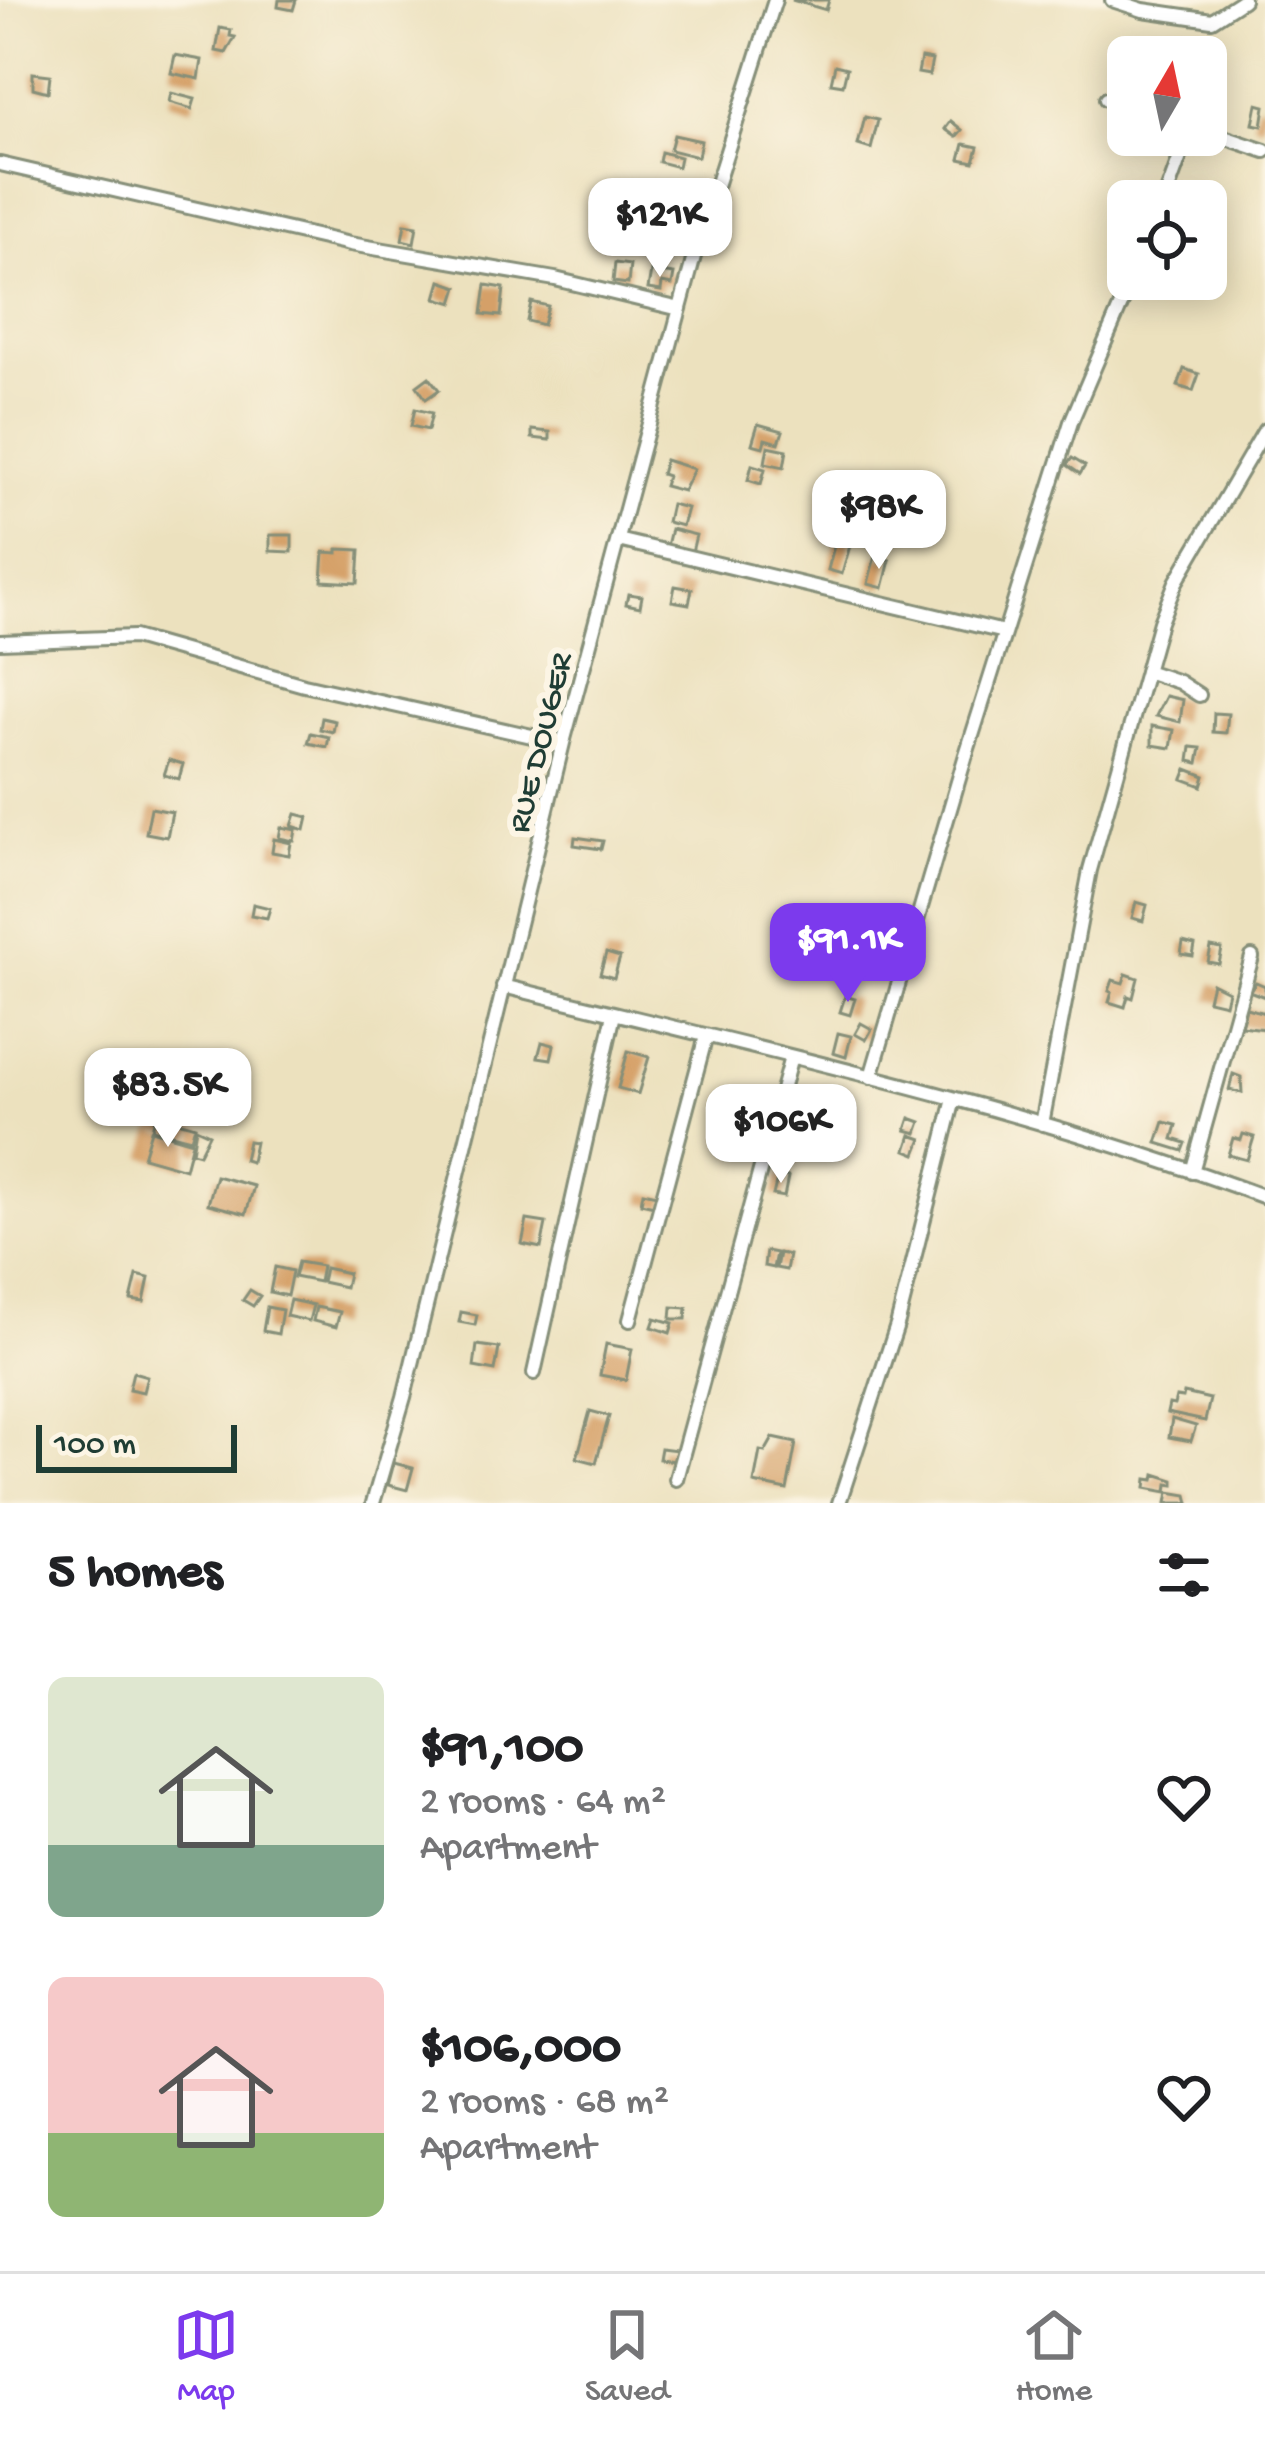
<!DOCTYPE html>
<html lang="en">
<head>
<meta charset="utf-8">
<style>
	:root { --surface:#fff; --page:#f2f2f2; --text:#202124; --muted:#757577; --line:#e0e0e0; --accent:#7c3aed }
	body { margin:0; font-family:"Gochi Hand",sans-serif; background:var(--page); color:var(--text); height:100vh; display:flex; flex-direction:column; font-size:45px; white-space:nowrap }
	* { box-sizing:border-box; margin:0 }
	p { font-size:39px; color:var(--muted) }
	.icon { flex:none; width:66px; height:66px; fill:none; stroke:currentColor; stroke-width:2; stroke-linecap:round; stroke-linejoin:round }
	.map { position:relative; height:1503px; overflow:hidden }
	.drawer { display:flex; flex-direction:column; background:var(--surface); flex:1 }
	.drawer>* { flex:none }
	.needle { width:78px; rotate:9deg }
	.controls { position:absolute; left:1107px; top:36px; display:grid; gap:24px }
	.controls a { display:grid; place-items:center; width:120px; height:120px; border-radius:18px; background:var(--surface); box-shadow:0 6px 30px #0003; font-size:60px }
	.scale { position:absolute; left:36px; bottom:30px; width:201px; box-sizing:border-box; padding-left:12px; border:6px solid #1f3d34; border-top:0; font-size:33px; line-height:42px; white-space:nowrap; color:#1f3d34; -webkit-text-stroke:9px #fcf5e5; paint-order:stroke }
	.price { position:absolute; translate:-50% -102px; padding:0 27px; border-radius:24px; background:#fff; color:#222; font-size:39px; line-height:78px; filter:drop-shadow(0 3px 6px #0008) }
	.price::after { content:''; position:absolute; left:50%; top:72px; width:36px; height:27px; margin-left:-18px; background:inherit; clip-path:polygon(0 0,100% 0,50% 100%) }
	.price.current { background:var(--accent); color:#fff }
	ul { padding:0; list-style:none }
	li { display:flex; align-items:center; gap:36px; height:300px; padding:0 48px }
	li span { display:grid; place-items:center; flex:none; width:336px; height:240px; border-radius:18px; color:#555 }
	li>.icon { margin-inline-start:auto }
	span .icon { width:144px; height:144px; fill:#fffc; stroke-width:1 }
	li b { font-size:51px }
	h2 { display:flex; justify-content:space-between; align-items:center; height:144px; padding:0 48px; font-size:51px }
	.tabs { display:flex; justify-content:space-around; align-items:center; height:168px; border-top:3px solid var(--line); background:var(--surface); font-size:33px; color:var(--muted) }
	.tabs a { display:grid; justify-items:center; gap:6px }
	.tabs .current { color:var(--accent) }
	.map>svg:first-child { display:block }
</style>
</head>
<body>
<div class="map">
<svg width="1265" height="1503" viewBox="0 0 1265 1503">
	<rect width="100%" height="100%" fill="#fcf5e5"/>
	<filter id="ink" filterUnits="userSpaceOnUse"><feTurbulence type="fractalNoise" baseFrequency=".00833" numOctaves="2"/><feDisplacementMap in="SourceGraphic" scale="24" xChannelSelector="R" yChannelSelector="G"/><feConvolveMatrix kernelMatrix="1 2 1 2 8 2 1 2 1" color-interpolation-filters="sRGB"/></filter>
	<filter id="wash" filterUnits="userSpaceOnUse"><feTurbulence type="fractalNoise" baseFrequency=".004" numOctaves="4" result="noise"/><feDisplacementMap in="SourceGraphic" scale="48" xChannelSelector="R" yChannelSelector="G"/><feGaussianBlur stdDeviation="2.7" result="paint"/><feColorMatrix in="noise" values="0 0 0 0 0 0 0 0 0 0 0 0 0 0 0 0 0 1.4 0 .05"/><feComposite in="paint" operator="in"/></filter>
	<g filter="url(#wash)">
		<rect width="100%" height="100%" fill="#ece1be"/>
		<g id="blocks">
			<path fill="#d5a067" d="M279,0H296L293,10L278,7Z
				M792,0H829L826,10Z
				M220,28L231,30L230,36L235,37L226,53L216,51Z
				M175,55L202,60L199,79L171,73Z
				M921,58L932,60L929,75L918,73Z
				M835,65L847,68L843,85L831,83Z
				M33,73L50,75L48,92L33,88Z
				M1111,81L1128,84V99L1108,94Z
				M171,93L195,99L192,109L169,102Z
				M1257,104L1265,106L1262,126L1253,124Z
				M865,117L878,120L871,149L858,145Z
				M951,121L962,130L956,137L945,129Z
				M674,135L701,141L698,157L670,150Z
				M964,144L978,147L974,162L960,159Z
				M661,152L680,157L678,167L659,162Z
				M680,216L698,220L695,232L677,227Z
				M405,224L417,226L414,243L402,240Z
				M615,263L630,265L628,284L613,282Z
				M651,271L674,274L672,285L662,283L661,291L648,289Z
				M441,281L458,287L453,303L436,298Z
				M486,285L504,288L501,316L482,314Z
				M531,302L548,306L543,325L527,321Z
				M1184,369L1199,374L1193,391L1178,386Z
				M429,377L439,390L426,399L417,386Z
				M415,409L432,413L428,430L411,426Z
				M758,424L783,431L779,443L765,439L763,447L752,444Z
				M532,430L550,432V440L532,438Z
				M768,446L787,450L784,467L765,463Z
				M1072,458L1085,466L1080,474L1067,465Z
				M665,460L694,469L683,491L664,486L667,476L661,474Z
				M752,465L765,469L761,484L748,480Z
				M671,504L687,508L682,526L667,522Z
				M671,529L696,535L692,552L667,546Z
				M270,535H292V552L270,551Z
				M836,538L851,542L842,574L828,570Z
				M338,549L360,550L358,583L322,581L324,552L338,553Z
				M875,556L890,560L883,588L868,584Z
				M675,586L692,589L689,604L672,601Z
				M628,594L642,596L640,607L626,604Z
				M1166,696L1183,700L1180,722L1156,716Z
				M1214,713L1228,714L1226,733L1213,732Z
				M322,718L335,721L333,732L320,729Z
				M1152,726L1174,730L1171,748L1152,745Z
				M311,733L329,737L327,747L308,743Z
				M1191,747L1201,748L1198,763L1189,761Z
				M169,760L183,764L179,779L164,775Z
				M1187,769L1205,776L1202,786L1183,779Z
				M151,808L172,812L167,837L146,833Z
				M296,814L308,817L305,830L292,826Z
				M281,827L296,830L294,841L279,838Z
				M575,837L603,841L601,849L574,845Z
				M274,839L291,843L289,855L272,852Z
				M1136,902L1147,905L1143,921L1132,918Z
				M253,904L270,908L267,918L251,915Z
				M1183,942L1195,945L1193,956L1181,954Z
				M1211,947L1222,949L1219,964L1208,962Z
				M606,953L620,957L614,978L600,974Z
				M1126,974L1138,978L1133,998L1128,996L1125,1007L1109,1002L1112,992L1109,991L1113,980L1123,983Z
				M1256,982L1265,986V997L1249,991Z
				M1212,983L1228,991L1225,1004L1208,1000Z
				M845,996L855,999L850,1015L840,1012Z
				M1246,1008L1265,1013V1029L1241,1026Z
				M861,1023L872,1029L866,1040L855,1034Z
				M838,1033L851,1036L846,1057L833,1053Z
				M542,1042L554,1045L551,1059L538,1057Z
				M628,1051L649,1057L638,1094L618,1088Z
				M1233,1074L1241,1077L1242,1093L1229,1090Z
				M817,1099L828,1102L823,1118L812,1114Z
				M158,1106L166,1108L164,1117L195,1126L191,1139L152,1129Z
				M910,1118L921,1122L917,1133L906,1130Z
				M1164,1122L1177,1125L1173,1139L1186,1143L1183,1151L1157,1143Z
				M196,1128L209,1134L199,1154L192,1152Z
				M151,1130L192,1142L185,1169L143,1157Z
				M1243,1134L1254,1137L1247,1160L1228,1155L1233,1138L1241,1140Z
				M911,1135L922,1139L916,1154L906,1150Z
				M248,1141L255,1142L251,1162L244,1160Z
				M778,1175L788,1177L784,1197L773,1195Z
				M216,1176L254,1186L246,1214L208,1204Z
				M643,1192L666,1197L663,1208L641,1203Z
				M527,1220L546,1223L541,1248L522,1244Z
				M766,1251L776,1253L773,1268L764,1266Z
				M779,1253L789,1255L786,1270L776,1268Z
				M298,1262L322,1266L319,1282L294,1277Z
				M275,1267L292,1271L287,1296L270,1292Z
				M325,1268L348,1273L345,1287L322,1282Z
				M137,1275L149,1278L144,1302L131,1300Z
				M250,1290L260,1296L253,1306L243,1300Z
				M290,1300L313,1305L309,1321L286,1316Z
				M267,1307L282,1310L278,1334L263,1331Z
				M316,1307L340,1312L336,1327L313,1321Z
				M672,1307L687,1308L686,1319H671Z
				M461,1312L477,1315L475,1325L459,1322Z
				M655,1318L673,1323L670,1333L652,1327Z
				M606,1344L632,1349L626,1380L600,1375Z
				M477,1345L499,1348L495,1371L474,1367Z
				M133,1372L147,1376L143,1392L129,1389Z
				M1184,1393L1210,1399L1205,1421L1167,1413L1169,1404L1174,1405L1176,1397L1183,1398Z
				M590,1411L609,1416L596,1463L577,1458Z
				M1172,1419L1196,1426L1191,1441L1169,1437Z
				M773,1438L796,1443L787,1490L754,1483L760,1451L765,1452Z
				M661,1448L677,1450L676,1461L659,1459Z
				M394,1463L413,1468L407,1490L388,1485Z
				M1155,1474L1174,1480V1485L1168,1484L1167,1492L1146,1488L1147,1479L1154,1480Z
				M1169,1492L1187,1495L1189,1503H1167Z"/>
		</g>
	</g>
	<g filter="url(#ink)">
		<use href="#blocks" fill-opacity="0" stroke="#868f79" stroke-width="3"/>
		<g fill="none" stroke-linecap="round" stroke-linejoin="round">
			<g stroke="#868f79" stroke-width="18">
				<path id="minor" d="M1112,0L1143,10L1212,20L1243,0
					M1106,99L1128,106
					M1206,131L1265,151
					M0,164L350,244L555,279L680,309
					M1164,201L1188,135
					M618,540L1004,632
					M0,642L134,637L304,685L563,743
					M1146,671L1179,682L1199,695
					M503,986C759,1049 1018,1105 1265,1197
					M871,1077L965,758L1071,422L1132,279
					M1042,1124L1090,870L1160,622L1176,582L1265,430
					M1192,1172L1252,957
					M630,1320L706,1036
					M534,1373L614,1014
					M676,1479L791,1057
					M373,1503L404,1397L563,743L696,249L775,0
					M839,1503L898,1322L954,1099"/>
			</g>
			<use href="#minor" stroke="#fff" stroke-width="12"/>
		</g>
	</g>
	<g text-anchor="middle" stroke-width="12" stroke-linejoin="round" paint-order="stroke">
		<g font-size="33" fill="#1f3d34" stroke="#fcf5e5">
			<text transform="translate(537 742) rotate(-76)" y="12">RUE DOUGER</text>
		</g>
	</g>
</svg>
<div class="controls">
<a><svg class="needle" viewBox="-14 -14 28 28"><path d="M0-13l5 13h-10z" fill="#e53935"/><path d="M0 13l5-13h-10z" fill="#757577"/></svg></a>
<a><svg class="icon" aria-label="locate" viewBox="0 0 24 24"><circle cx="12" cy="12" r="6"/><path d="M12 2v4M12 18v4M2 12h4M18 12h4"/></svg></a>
</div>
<div class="scale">100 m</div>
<b class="price" style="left:660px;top:280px">$121K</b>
<b class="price" style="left:879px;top:572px">$98K</b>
<b class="price current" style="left:848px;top:1005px">$91.1K</b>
<b class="price" style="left:168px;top:1150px">$83.5K</b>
<b class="price" style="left:781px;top:1186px">$106K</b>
</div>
<section class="drawer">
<h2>5 homes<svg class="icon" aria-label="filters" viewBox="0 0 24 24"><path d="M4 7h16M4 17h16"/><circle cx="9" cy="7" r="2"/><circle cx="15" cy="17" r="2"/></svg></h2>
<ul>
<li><span style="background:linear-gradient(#dfe7d0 70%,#7fa58c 0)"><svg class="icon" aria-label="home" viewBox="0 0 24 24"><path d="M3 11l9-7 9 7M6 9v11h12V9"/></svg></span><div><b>$91,100</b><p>2 rooms · 64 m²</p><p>Apartment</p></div><svg class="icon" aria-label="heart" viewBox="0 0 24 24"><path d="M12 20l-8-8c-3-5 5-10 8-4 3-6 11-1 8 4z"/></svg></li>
<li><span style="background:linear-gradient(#f6c9c9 65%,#8fb573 0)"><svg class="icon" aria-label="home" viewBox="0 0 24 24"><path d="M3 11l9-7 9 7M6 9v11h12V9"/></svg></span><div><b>$106,000</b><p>2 rooms · 68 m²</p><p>Apartment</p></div><svg class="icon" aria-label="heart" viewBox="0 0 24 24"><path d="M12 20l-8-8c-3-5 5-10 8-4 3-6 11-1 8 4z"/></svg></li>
</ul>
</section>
<nav class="tabs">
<a class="current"><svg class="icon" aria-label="map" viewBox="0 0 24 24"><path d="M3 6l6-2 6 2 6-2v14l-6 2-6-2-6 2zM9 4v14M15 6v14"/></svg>Map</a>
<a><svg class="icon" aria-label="saved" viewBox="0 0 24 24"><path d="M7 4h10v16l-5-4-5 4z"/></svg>Saved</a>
<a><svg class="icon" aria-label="home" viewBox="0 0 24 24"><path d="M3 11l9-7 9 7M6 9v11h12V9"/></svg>Home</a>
</nav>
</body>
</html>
